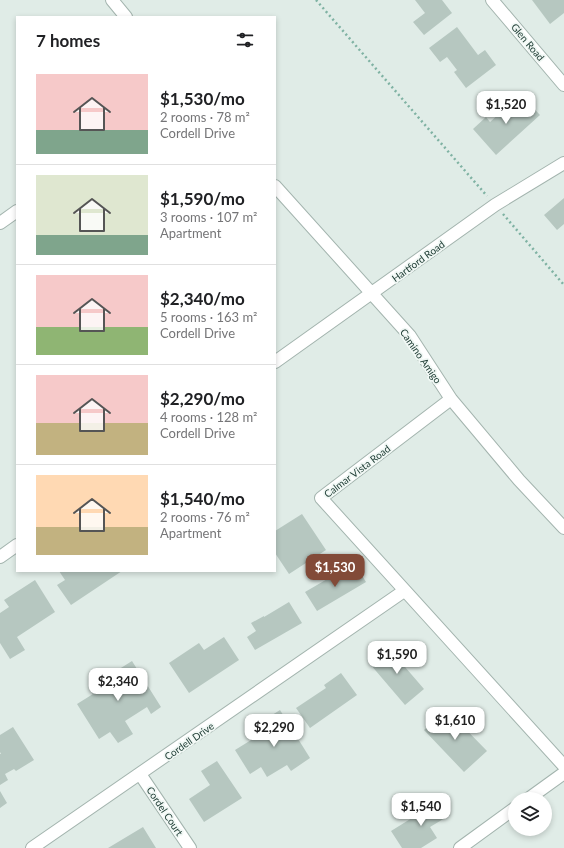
<!DOCTYPE html>
<html lang="en">
<head>
<meta charset="utf-8">
<style>
	:root { --surface:#fff; --page:#f6f6f6; --text:#202124; --muted:#757577; --line:#e0e0e0; --accent:#824a38 }
	body { margin:0; font-family:Lato,sans-serif; background:var(--page); color:var(--text); height:100vh; display:flex; flex-direction:column; font-size:15px; white-space:nowrap }
	* { box-sizing:border-box; margin:0 }
	p { font-size:13px; color:var(--muted) }
	.icon { flex:none; width:22px; height:22px; fill:none; stroke:currentColor; stroke-width:2; stroke-linecap:round; stroke-linejoin:round }
	.map { position:relative; flex:1; overflow:hidden }
	.panel { position:absolute; left:16px; top:16px; width:260px; height:556px; display:flex; flex-direction:column; background:var(--surface); border-radius:0px; box-shadow:0 2px 6px #0003 }
	.panel>* { flex:none }
	.fabs { position:absolute; left:508px; top:792px; display:grid; gap:8px }
	.fabs a { display:grid; place-items:center; width:44px; height:44px; border-radius:50%; background:var(--surface); box-shadow:0 2px 6px #0003; font-size:20px }
	.price { position:absolute; translate:-50% -34px; padding:0 9px; border-radius:8px; background:#fff; color:#222; font-size:13px; line-height:26px; filter:drop-shadow(0 1px 2px #0008) }
	.price::after { content:''; position:absolute; left:50%; top:24px; width:12px; height:9px; margin-left:-6px; background:inherit; clip-path:polygon(0 0,100% 0,50% 100%) }
	.price.selected { background:var(--accent); color:#fff }
	ul { padding:0; list-style:none }
	li { display:flex; align-items:center; gap:12px; height:100px; padding:0 20px }
	li+li { border-top:1px solid var(--line) }
	li span { display:grid; place-items:center; flex:none; width:112px; height:80px; border-radius:0px; color:#555 }
	li>.icon { margin-inline-start:auto }
	span .icon { width:48px; height:48px; fill:#fffc; stroke-width:1 }
	li b { font-size:17px }
	h2 { display:flex; justify-content:space-between; align-items:center; height:48px; padding:0 20px; font-size:17px }
	.map>svg:first-child { display:block }
</style>
</head>
<body>
<div class="map">
<svg width="564" height="848" viewBox="0 0 564 848">
	<rect width="100%" height="100%" fill="#e0ece7"/>
	<path fill="#b6c7c0" d="M415,0H442L452,13L424,35L413,22L425,13Z
		M532,0H564V13L550,24Z
		M457,27L478,55L485,50L496,65L466,88L454,72L457,70L447,57L440,62L429,48Z
		M523,97L540,115L496,155L473,129L486,117L490,122L510,104L512,107Z
		M564,198V224L557,230L544,215Z
		M302,514L326,550L289,574L275,553V531Z
		M356,566L366,582L317,611L305,592L341,571L343,573Z
		M59,571H122L71,605L57,585L65,580Z
		M35,580L55,612L17,637L25,650L10,659L0,643V613L9,607L4,600Z
		M289,602L302,623L255,650L247,637L256,631L251,623L264,616V617Z
		M224,637L239,660L189,693L169,663L199,643L204,650Z
		M393,644L404,656L399,660L424,689L405,705L370,664Z
		M132,661L161,707L151,714L147,707L125,721L133,734L118,743L110,732L99,739L77,704L93,694L89,688Z
		M341,673L357,695L310,728L296,708L326,688L324,685Z
		M446,709L487,751L464,772L424,730Z
		M280,710L310,758L291,771L287,765L267,777L261,767L250,774L235,750L256,737L257,739L268,733L261,722Z
		M13,727L34,760L16,771L14,769L5,774L8,780L0,785V754H1L0,752V735Z
		M217,761L242,798L204,822L189,799L210,785L201,771Z
		M0,791L7,803L0,808Z
		M441,800L450,815L430,827L437,838L421,848H402L391,831Z
		M143,827L156,848H108Z"/>
	<g fill="none" stroke-linecap="round" stroke-linejoin="round">
		<g stroke="#a3b4ae" stroke-width="14">
			<path id="minor" d="M112,0L126,17
				M492,0L564,85
				M275,186L410,336L451,399L519,480L564,528
				M0,223L17,211
				M275,362L495,205L564,163
				M451,399L321,498L564,766
				M0,557L17,545
				M140,774L190,848
				M528,799L564,773
				M32,848L404,591
				M460,848L515,808"/>
		</g>
		<path stroke="#7fb2a3" stroke-width="2.5" stroke-dasharray="2 3" stroke-linecap="butt" d="M316,0L487,196
			M503,214L564,285"/>
		<use href="#minor" stroke="#fff" stroke-width="12"/>
	</g>
	<g text-anchor="middle" stroke-width="3.5" stroke-linejoin="round" paint-order="stroke">
		<g font-size="10" fill="#203e36" stroke="#f1f8f5">
			<text transform="translate(528 42) rotate(50)" y="4">Glen Road</text>
			<text transform="translate(418 261) rotate(-36)" y="4">Hartford Road</text>
			<text transform="translate(421 356) rotate(55)" y="4">Camino Amigo</text>
			<text transform="translate(357 471) rotate(-37)" y="4">Calmar Vista Road</text>
			<text transform="translate(189 741) rotate(-35)" y="4">Cordell Drive</text>
			<text transform="translate(165 811) rotate(56)" y="4">Cordel Court</text>
		</g>
	</g>
</svg>
<div class="fabs">
<a><svg class="icon" aria-label="layers" viewBox="0 0 24 24"><path d="M12 4l9 5-9 5-9-5zM3 14l9 5 9-5"/></svg></a>
</div>
<b class="price" style="left:506px;top:125px">$1,520</b>
<b class="price selected" style="left:335px;top:588px">$1,530</b>
<b class="price" style="left:397px;top:675px">$1,590</b>
<b class="price" style="left:118px;top:702px">$2,340</b>
<b class="price" style="left:455px;top:741px">$1,610</b>
<b class="price" style="left:274px;top:748px">$2,290</b>
<b class="price" style="left:421px;top:827px">$1,540</b>
<section class="panel">
<h2>7 homes<svg class="icon" aria-label="filters" viewBox="0 0 24 24"><path d="M4 7h16M4 17h16"/><circle cx="9" cy="7" r="2"/><circle cx="15" cy="17" r="2"/></svg></h2>
<ul>
<li><span style="background:linear-gradient(#f6c9c9 70%,#7fa58c 0)"><svg class="icon" aria-label="home" viewBox="0 0 24 24"><path d="M3 11l9-7 9 7M6 9v11h12V9"/></svg></span><div><b>$1,530/mo</b><p>2 rooms · 78 m²</p><p>Cordell Drive</p></div></li>
<li><span style="background:linear-gradient(#dfe7d0 75%,#7fa58c 0)"><svg class="icon" aria-label="home" viewBox="0 0 24 24"><path d="M3 11l9-7 9 7M6 9v11h12V9"/></svg></span><div><b>$1,590/mo</b><p>3 rooms · 107 m²</p><p>Apartment</p></div></li>
<li><span style="background:linear-gradient(#f6c9c9 65%,#8fb573 0)"><svg class="icon" aria-label="home" viewBox="0 0 24 24"><path d="M3 11l9-7 9 7M6 9v11h12V9"/></svg></span><div><b>$2,340/mo</b><p>5 rooms · 163 m²</p><p>Cordell Drive</p></div></li>
<li><span style="background:linear-gradient(#f6c9c9 60%,#c2b280 0)"><svg class="icon" aria-label="home" viewBox="0 0 24 24"><path d="M3 11l9-7 9 7M6 9v11h12V9"/></svg></span><div><b>$2,290/mo</b><p>4 rooms · 128 m²</p><p>Cordell Drive</p></div></li>
<li><span style="background:linear-gradient(#ffd9b3 65%,#c2b280 0)"><svg class="icon" aria-label="home" viewBox="0 0 24 24"><path d="M3 11l9-7 9 7M6 9v11h12V9"/></svg></span><div><b>$1,540/mo</b><p>2 rooms · 76 m²</p><p>Apartment</p></div></li>
</ul>
</section>
</div>
</body>
</html>
